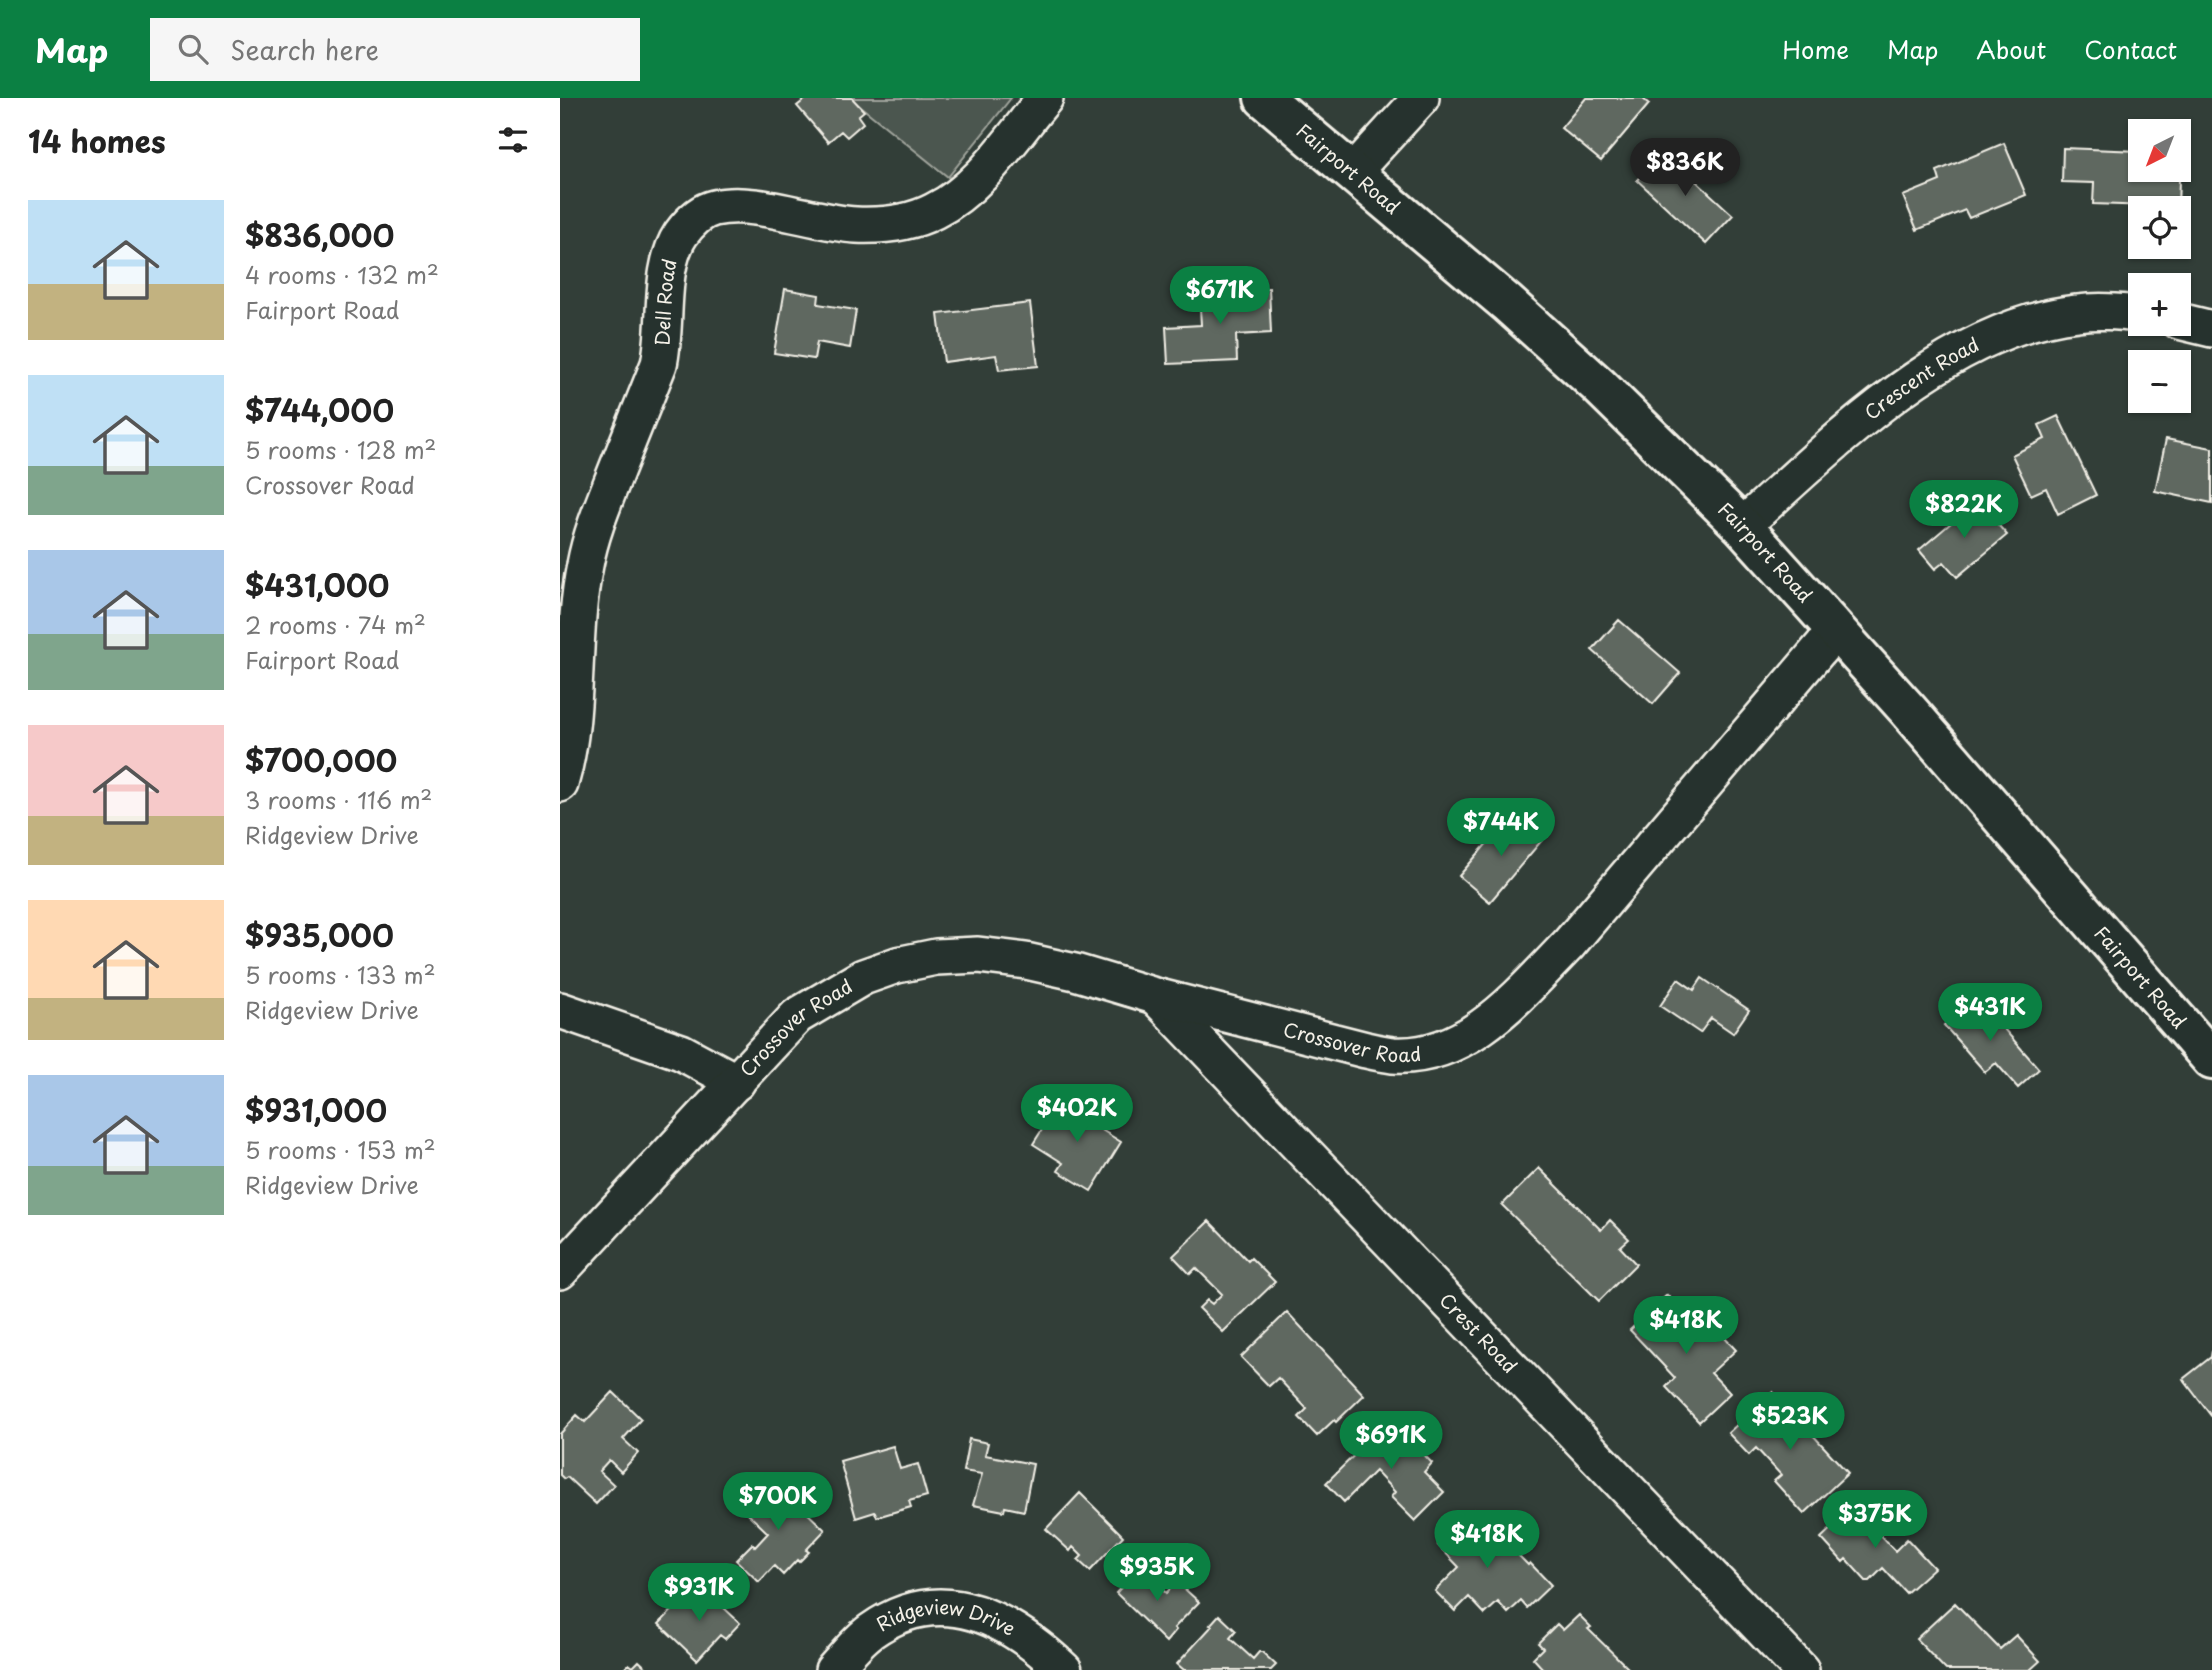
<!DOCTYPE html>
<html lang="en">
<head>
<meta charset="utf-8">
<style>
	:root { --surface:#fff; --page:#f6f6f6; --text:#222; --muted:#767676; --accent:#0b8043 }
	body { margin:0; font-family:"Playpen Sans",sans-serif; background:var(--page); color:var(--text); height:100vh; display:flex; flex-direction:column; font-size:26px; white-space:nowrap }
	* { box-sizing:border-box; margin:0 }
	p { font-size:23px; color:var(--muted) }
	.icon { flex:none; width:38px; height:38px; fill:none; stroke:currentColor; stroke-width:2; stroke-linecap:round; stroke-linejoin:round }
	.map { position:relative; flex:1; overflow:hidden }
	.details { display:flex; flex-direction:column; background:var(--surface); width:560px }
	.details>* { flex:none }
	.needle { width:46px; rotate:222deg }
	.tools { position:absolute; left:1568px; top:21px; display:grid; gap:14px }
	.tools a { display:grid; place-items:center; width:63px; height:63px; border-radius:0px; background:var(--surface); box-shadow:0 2px 5px #0004; font-size:35px }
	.price { position:absolute; translate:-50% -60px; padding:0 16px; border-radius:24px; background:var(--accent); color:#fff; font-size:23px; line-height:46px; filter:drop-shadow(0 2px 4px #0008) }
	.price::after { content:''; position:absolute; left:50%; top:42px; width:21px; height:16px; margin-left:-10px; background:inherit; clip-path:polygon(0 0,100% 0,50% 100%) }
	.price.active { background:#222; color:#fff }
	ul { padding:0; list-style:none }
	li { display:flex; align-items:center; gap:21px; height:175px; padding:0 28px }
	li span { display:grid; place-items:center; flex:none; width:196px; height:140px; border-radius:0px; color:#555 }
	li>.icon { margin-inline-start:auto }
	span .icon { width:84px; height:84px; fill:#fffc; stroke-width:1 }
	li b { font-size:30px }
	h2 { display:flex; justify-content:space-between; align-items:center; height:84px; padding:0 28px; font-size:30px }
	header { display:flex; align-items:center; gap:42px; box-sizing:border-box; height:98px; padding:0 35px; background:var(--accent); color:#fff }
	header strong { font-size:33px }
	nav { display:flex; gap:38px; margin-inline-start:auto; font-size:24px }
	.search { width:490px; height:63px; background:var(--page); display:flex; align-items:center; gap:18px; box-sizing:border-box; padding:0 24px; border-radius:0px; color:var(--muted); font-size:26px }
	main { display:flex; flex:1; min-height:0 }
	.map>svg:first-child { display:block }
</style>
</head>
<body>
<header>
<strong>Map</strong>
<div class="search"><svg class="icon" aria-label="search" viewBox="0 0 24 24"><circle cx="10" cy="10" r="6"/><path d="M15 15l6 6"/></svg>Search here</div>
<nav><a>Home</a><a>Map</a><a>About</a><a>Contact</a></nav>
</header>
<main>
<section class="details">
<h2>14 homes<svg class="icon" aria-label="filters" viewBox="0 0 24 24"><path d="M4 7h16M4 17h16"/><circle cx="9" cy="7" r="2"/><circle cx="15" cy="17" r="2"/></svg></h2>
<ul>
<li><span style="background:linear-gradient(#bfe0f5 60%,#c2b280 0)"><svg class="icon" aria-label="home" viewBox="0 0 24 24"><path d="M3 11l9-7 9 7M6 9v11h12V9"/></svg></span><div><b>$836,000</b><p>4 rooms · 132 m²</p><p>Fairport Road</p></div></li>
<li><span style="background:linear-gradient(#bfe0f5 65%,#7fa58c 0)"><svg class="icon" aria-label="home" viewBox="0 0 24 24"><path d="M3 11l9-7 9 7M6 9v11h12V9"/></svg></span><div><b>$744,000</b><p>5 rooms · 128 m²</p><p>Crossover Road</p></div></li>
<li><span style="background:linear-gradient(#a9c7e8 60%,#7fa58c 0)"><svg class="icon" aria-label="home" viewBox="0 0 24 24"><path d="M3 11l9-7 9 7M6 9v11h12V9"/></svg></span><div><b>$431,000</b><p>2 rooms · 74 m²</p><p>Fairport Road</p></div></li>
<li><span style="background:linear-gradient(#f6c9c9 65%,#c2b280 0)"><svg class="icon" aria-label="home" viewBox="0 0 24 24"><path d="M3 11l9-7 9 7M6 9v11h12V9"/></svg></span><div><b>$700,000</b><p>3 rooms · 116 m²</p><p>Ridgeview Drive</p></div></li>
<li><span style="background:linear-gradient(#ffd9b3 70%,#c2b280 0)"><svg class="icon" aria-label="home" viewBox="0 0 24 24"><path d="M3 11l9-7 9 7M6 9v11h12V9"/></svg></span><div><b>$935,000</b><p>5 rooms · 133 m²</p><p>Ridgeview Drive</p></div></li>
<li><span style="background:linear-gradient(#a9c7e8 65%,#7fa58c 0)"><svg class="icon" aria-label="home" viewBox="0 0 24 24"><path d="M3 11l9-7 9 7M6 9v11h12V9"/></svg></span><div><b>$931,000</b><p>5 rooms · 153 m²</p><p>Ridgeview Drive</p></div></li>
</ul>
</section>
<div class="map">
<svg width="1652" height="1572" viewBox="0 0 1652 1572">
	<rect width="100%" height="100%" fill="#323e38"/>
	<filter id="ink" filterUnits="userSpaceOnUse"><feTurbulence type="fractalNoise" baseFrequency=".0143" numOctaves="2"/><feDisplacementMap in="SourceGraphic" scale="14" xChannelSelector="R" yChannelSelector="G"/><feConvolveMatrix kernelMatrix="1 2 1 2 8 2 1 2 1" color-interpolation-filters="sRGB"/></filter>
	<g filter="url(#ink)">
		<path fill="#4c564f" stroke="#a0a49c" stroke-width="2" d="M290,0H451L388,79Z"/>
		<path fill="#5f6861" stroke="#f4f1e8" stroke-width="2" d="M247,0H292L304,13L298,18L303,25L287,39L281,33L268,44L237,8Z
			M1026,0H1082L1089,6L1041,63L1001,30Z
			M1444,45L1466,97L1409,120L1405,112L1357,132L1343,98L1380,83L1377,73Z
			M1503,50L1580,53V72H1619L1620,55L1618,109L1533,106L1534,85L1502,84Z
			M1103,53L1173,117L1146,146L1077,82Z
			M709,190L711,235L676,237L677,263L608,266L606,229L641,227L639,194Z
			M225,191L259,197L258,206L296,212L290,250L257,244L254,261L214,255Z
			M470,205L478,268L439,272L436,257L384,264L378,216Z
			M1498,318L1536,397L1498,416L1486,390L1471,397L1452,357L1485,341L1479,327Z
			M1606,341L1652,350V405L1595,393Z
			M1417,403L1447,437L1397,479L1384,464L1375,471L1359,452Z
			M1059,522L1120,575L1093,606L1032,552Z
			M952,716L982,742L930,804L899,778Z
			M1142,880L1189,912L1173,935L1151,920L1140,935L1100,908L1118,881L1134,892Z
			M1416,899L1479,971L1458,990L1436,965L1425,974L1384,927Z
			M502,1000L535,1020L532,1026L561,1044L531,1093L498,1073L503,1065L473,1046Z
			M979,1070L1041,1132L1050,1122L1069,1141L1060,1149L1076,1166L1039,1203L942,1107Z
			M649,1123L688,1163L691,1160L715,1184L663,1234L639,1210L647,1202L652,1206L662,1196L636,1170L630,1176L613,1158Z
			M1107,1197L1140,1232L1149,1223L1176,1252L1151,1275L1170,1295L1139,1324L1106,1289L1115,1280L1070,1232Z
			M727,1214L804,1297L776,1324L774,1322L757,1338L739,1319L747,1311L718,1280L709,1288L681,1259Z
			M1652,1253V1319L1623,1281L1651,1259Z
			M53,1294L81,1321L63,1341L78,1355L61,1374L49,1362L39,1373L54,1387L36,1406L7,1379L4,1381L0,1377V1336L17,1317L25,1324Z
			M1213,1294L1288,1375L1244,1416L1214,1383L1221,1377L1196,1350L1189,1357L1168,1335Z
			M830,1322L872,1365L864,1374L884,1394L855,1423L831,1399L835,1394L815,1373L784,1404L766,1385Z
			M409,1341L428,1345L425,1357L473,1366L464,1413L445,1409L444,1413L413,1407L422,1376L403,1373Z
			M333,1348L340,1371L358,1366L367,1398L349,1403L351,1409L317,1419L315,1414L296,1420L280,1363Z
			M212,1381L265,1432L246,1452L249,1454L239,1464L237,1462L223,1477L214,1468L199,1484L176,1462L192,1446L195,1449L208,1435L183,1411Z
			M520,1395L563,1438L530,1473L518,1462L522,1458L513,1449L510,1453L486,1431Z
			M1294,1409L1301,1417L1309,1409L1325,1425L1316,1433L1335,1453L1347,1441L1374,1470L1346,1495L1323,1470L1310,1483H1306L1286,1461L1283,1464L1261,1440Z
			M914,1412L968,1467L970,1465L991,1487L967,1510L961,1503L948,1515L938,1504L925,1516L909,1499L895,1513L875,1493L899,1469L878,1447Z
			M579,1470L606,1495L617,1484L639,1504L614,1530L616,1532L606,1544L556,1495Z
			M143,1490L180,1525L165,1541L160,1537L137,1562L99,1526L125,1499L130,1504Z
			M1395,1505L1440,1551L1456,1537L1480,1563L1470,1572H1386L1356,1541Z
			M659,1517L676,1533L670,1540L693,1561L699,1554H702L716,1567L711,1572H624L617,1566L652,1528L650,1527Z
			M1019,1517L1031,1529L1028,1531L1070,1572H984L973,1560L983,1550L978,1545L997,1526L1003,1532Z
			M79,1563L89,1572H63L69,1566L73,1569Z"/>
		<g fill="none" stroke-linecap="round" stroke-linejoin="round">
			<g stroke="#f4f1e8" stroke-width="40">
				<g id="minor">
					<path d="M793,74L861,0"/>
					<path d="M1619,223L1652,231"/>
					<path id="s1" d="M1182,428C1275,345 1387,229 1517,215C1538,212 1559,214 1580,216"/>
					<path id="s2" d="M0,686C21,615 10,540 25,467C31,434 45,402 57,371C71,336 85,301 99,266C108,226 98,170 121,136C129,125 141,113 154,110C195,100 254,125 296,127C322,128 351,125 374,113C421,90 452,39 485,0"/>
					<path id="s3" d="M595,898L1241,1572"/>
					<path d="M0,912L121,954L177,984"/>
					<path id="s4" d="M0,1173L237,918L303,879L337,867L376,859L418,857L466,863L515,874L595,898L806,952C815,954 824,956 833,957C908,962 961,895 1008,847L1276,532"/>
					<path id="s5" d="M273,1572C285,1559 297,1543 311,1533C381,1483 449,1520 504,1572"/>
				</g>
			</g>
			<g stroke="#f4f1e8" stroke-width="44">
				<g id="primary">
					<path id="s6" d="M704,0L947,205L1038,287L1182,428L1349,613L1652,962"/>
				</g>
			</g>
			<use href="#minor" stroke="#26332d" stroke-width="35"/>
			<use href="#primary" stroke="#26332d" stroke-width="38"/>
		</g>
	</g>
	<g text-anchor="middle" stroke-width="7" stroke-linejoin="round" paint-order="stroke">
		<g font-size="19" fill="#f4f1e8" stroke="#26332d">
			<text dy="7" stroke="none"><textPath href="#s6" startOffset="110">Fairport Road</textPath></text>
			<text dy="7" stroke="none"><textPath href="#s2" startOffset="497">Dell Road</textPath></text>
			<text dy="7" stroke="none"><textPath href="#s1" startOffset="233">Crescent Road</textPath></text>
			<text dy="7" stroke="none"><textPath href="#s6" startOffset="677">Fairport Road</textPath></text>
			<text dy="7" stroke="none"><textPath href="#s6" startOffset="1244">Fairport Road</textPath></text>
			<text dy="7" stroke="none"><textPath href="#s4" startOffset="340">Crossover Road</textPath></text>
			<text dy="7" stroke="none"><textPath href="#s4" startOffset="928">Crossover Road</textPath></text>
			<text dy="7" stroke="none"><textPath href="#s3" startOffset="467">Crest Road</textPath></text>
			<text dy="7" stroke="none"><textPath href="#s5" startOffset="135">Ridgeview Drive</textPath></text>
		</g>
	</g>
</svg>
<div class="tools">
<a><svg class="needle" viewBox="-14 -14 28 28"><path d="M0-13l5 13h-10z" fill="#e53935"/><path d="M0 13l5-13h-10z" fill="#767676"/></svg></a>
<a><svg class="icon" aria-label="locate" viewBox="0 0 24 24"><circle cx="12" cy="12" r="6"/><path d="M12 2v4M12 18v4M2 12h4M18 12h4"/></svg></a>
<a>+</a>
<a>−</a>
</div>
<b class="price active" style="left:1125px;top:100px">$836K</b>
<b class="price" style="left:660px;top:228px">$671K</b>
<b class="price" style="left:1404px;top:442px">$822K</b>
<b class="price" style="left:941px;top:760px">$744K</b>
<b class="price" style="left:1430px;top:945px">$431K</b>
<b class="price" style="left:517px;top:1046px">$402K</b>
<b class="price" style="left:1126px;top:1258px">$418K</b>
<b class="price" style="left:1230px;top:1354px">$523K</b>
<b class="price" style="left:831px;top:1373px">$691K</b>
<b class="price" style="left:218px;top:1434px">$700K</b>
<b class="price" style="left:1315px;top:1452px">$375K</b>
<b class="price" style="left:927px;top:1472px">$418K</b>
<b class="price" style="left:597px;top:1505px">$935K</b>
<b class="price" style="left:139px;top:1525px">$931K</b>
</div>
</main>
</body>
</html>
